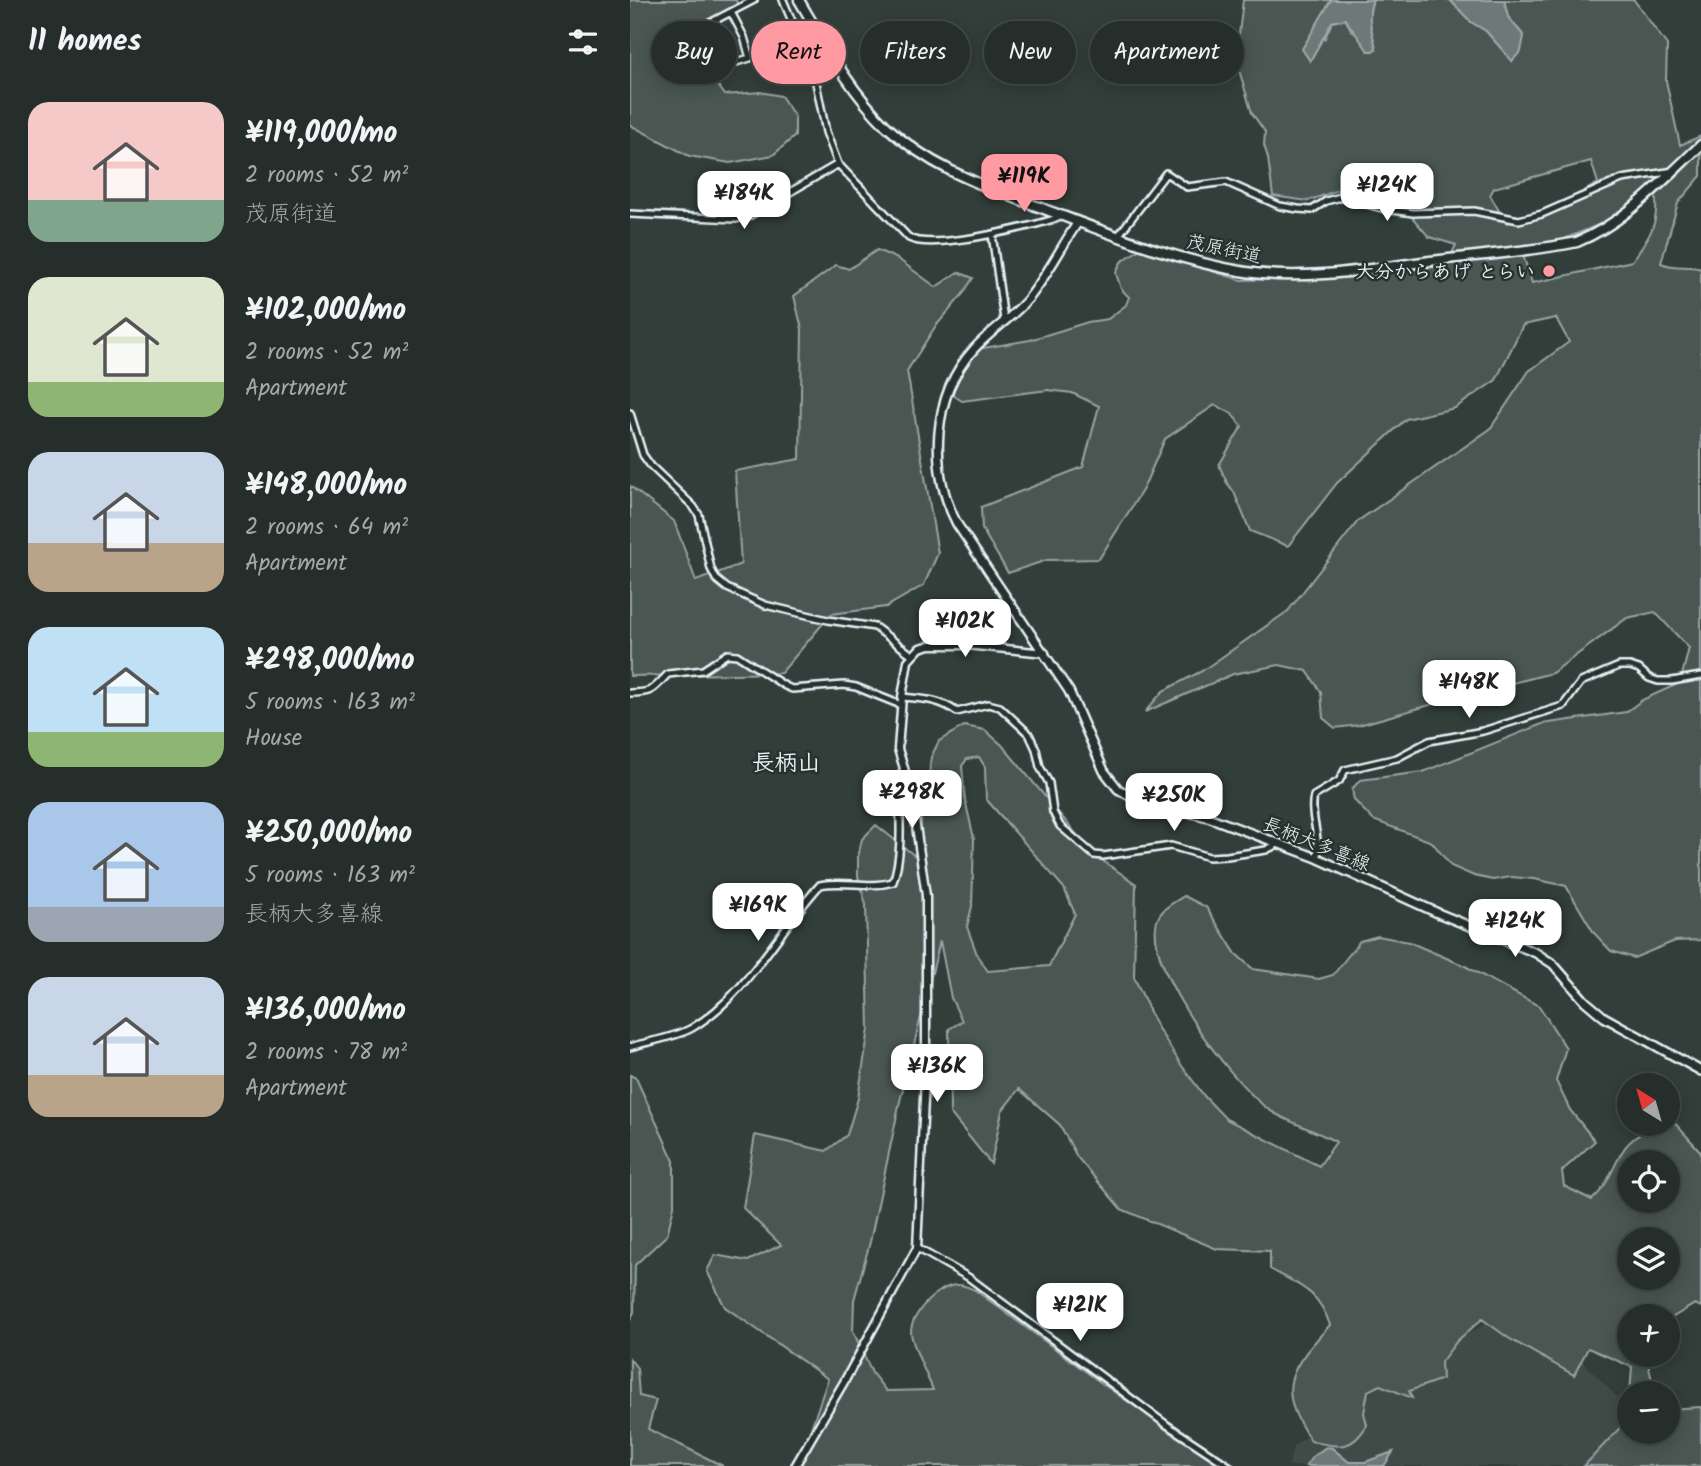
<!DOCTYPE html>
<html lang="en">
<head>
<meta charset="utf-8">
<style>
	:root { --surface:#262e2b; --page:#2e3633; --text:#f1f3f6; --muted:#a4a8a9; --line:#424a47; --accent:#ff9aa2 }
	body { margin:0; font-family:Kalam,"Klee One",sans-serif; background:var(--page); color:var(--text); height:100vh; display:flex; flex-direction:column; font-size:26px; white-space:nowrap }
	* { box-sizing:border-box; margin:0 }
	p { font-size:23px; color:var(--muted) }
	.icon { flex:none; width:38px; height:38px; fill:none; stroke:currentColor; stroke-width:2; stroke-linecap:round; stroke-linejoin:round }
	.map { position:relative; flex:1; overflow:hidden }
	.drawer { display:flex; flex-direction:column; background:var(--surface); width:630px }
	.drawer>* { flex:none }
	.hud { position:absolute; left:21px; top:21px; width:665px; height:63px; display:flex; gap:14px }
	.needle { width:46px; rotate:323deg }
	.fabs { position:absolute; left:987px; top:1073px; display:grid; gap:14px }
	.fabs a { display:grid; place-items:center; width:63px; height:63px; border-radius:50%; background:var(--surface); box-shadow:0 4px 18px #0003,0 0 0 2px var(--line); font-size:35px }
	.price { position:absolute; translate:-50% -60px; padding:0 16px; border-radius:14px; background:#fff; color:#222; font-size:23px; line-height:46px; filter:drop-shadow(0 2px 4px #0008) }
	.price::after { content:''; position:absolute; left:50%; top:42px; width:21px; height:16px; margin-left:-10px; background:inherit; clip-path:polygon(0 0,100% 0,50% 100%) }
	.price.on { background:var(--accent); color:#111 }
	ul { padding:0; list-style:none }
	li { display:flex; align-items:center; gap:21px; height:175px; padding:0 28px }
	li span { display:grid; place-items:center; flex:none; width:196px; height:140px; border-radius:21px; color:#555 }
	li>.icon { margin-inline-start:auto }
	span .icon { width:84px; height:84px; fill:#fffc; stroke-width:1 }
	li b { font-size:30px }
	h2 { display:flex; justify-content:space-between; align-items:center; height:84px; padding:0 28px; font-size:30px }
	.tag { padding:0 24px; border-radius:32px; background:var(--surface); box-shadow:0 4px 18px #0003,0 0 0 2px var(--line); font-size:24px; line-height:63px }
	.tag.on { background:var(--accent); color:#111 }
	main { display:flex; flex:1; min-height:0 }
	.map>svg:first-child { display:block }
</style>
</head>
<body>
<main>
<section class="drawer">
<h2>11 homes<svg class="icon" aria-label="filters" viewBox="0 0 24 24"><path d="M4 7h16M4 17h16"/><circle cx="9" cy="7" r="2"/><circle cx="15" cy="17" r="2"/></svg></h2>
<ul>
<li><span style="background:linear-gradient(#f6c9c9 70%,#7fa58c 0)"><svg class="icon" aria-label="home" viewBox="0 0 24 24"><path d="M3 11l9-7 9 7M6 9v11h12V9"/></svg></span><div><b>¥119,000/mo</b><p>2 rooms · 52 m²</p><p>茂原街道</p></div></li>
<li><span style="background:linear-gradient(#dfe7d0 75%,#8fb573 0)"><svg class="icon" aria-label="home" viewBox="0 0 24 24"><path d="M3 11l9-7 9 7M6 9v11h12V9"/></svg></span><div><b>¥102,000/mo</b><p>2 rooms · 52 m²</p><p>Apartment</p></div></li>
<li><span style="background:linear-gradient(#c9d6e8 65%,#b9a48a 0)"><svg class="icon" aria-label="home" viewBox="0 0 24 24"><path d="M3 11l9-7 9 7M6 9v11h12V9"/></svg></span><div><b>¥148,000/mo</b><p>2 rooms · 64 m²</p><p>Apartment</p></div></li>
<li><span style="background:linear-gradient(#bfe0f5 75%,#8fb573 0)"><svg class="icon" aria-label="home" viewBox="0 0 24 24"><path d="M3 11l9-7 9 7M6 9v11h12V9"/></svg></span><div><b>¥298,000/mo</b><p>5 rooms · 163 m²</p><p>House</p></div></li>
<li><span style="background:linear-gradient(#a9c7e8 75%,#9aa5b1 0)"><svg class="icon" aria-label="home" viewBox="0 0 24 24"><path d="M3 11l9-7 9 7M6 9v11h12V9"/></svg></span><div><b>¥250,000/mo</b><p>5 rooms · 163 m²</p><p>長柄大多喜線</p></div></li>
<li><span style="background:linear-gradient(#c9d6e8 70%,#b9a48a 0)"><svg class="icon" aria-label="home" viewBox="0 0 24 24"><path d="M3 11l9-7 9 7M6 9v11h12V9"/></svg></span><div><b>¥136,000/mo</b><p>2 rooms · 78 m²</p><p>Apartment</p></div></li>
</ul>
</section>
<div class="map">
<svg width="1071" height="1466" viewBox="0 0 1071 1466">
	<rect width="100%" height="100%" fill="#323e39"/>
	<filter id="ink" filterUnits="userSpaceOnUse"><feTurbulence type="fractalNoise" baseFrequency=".0143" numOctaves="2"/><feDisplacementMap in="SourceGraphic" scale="14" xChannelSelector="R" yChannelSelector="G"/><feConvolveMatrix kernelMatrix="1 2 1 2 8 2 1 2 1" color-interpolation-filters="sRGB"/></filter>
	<g filter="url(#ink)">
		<path fill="#3f4b46" d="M870,1316L947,1356L999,1409L985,1452L974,1466H659L663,1446L783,1364Z"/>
		<path fill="#495651" stroke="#98a4a4" stroke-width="2" fill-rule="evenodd" d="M3,0H106L107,4L58,45L95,95L130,92L151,96L165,117V136L143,155L100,163L59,156L0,125V1Z
			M613,0H701L697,7L694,40L702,22L715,19L722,31L746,48C742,32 736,16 743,0H820L841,22L856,31L882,61L894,36L878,17L874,0H1004L1037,45L1036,81L1050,145L1071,136V176L1048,203L1031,263C1047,270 1058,264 1071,269V940L1045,941L1004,958L981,951L964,933L936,886L904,879L881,877L863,880L844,876L821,866L802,842L743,820L724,800L722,789L730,780L793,772L912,724L996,712L1012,700L1050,683L1059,648L1025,612L997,618L922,673L839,694L729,725L705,728L693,718L691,692L677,671L649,665L603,674L515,712L533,691L572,671L658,611L728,521L860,429L899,371L939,342L926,318L893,325L866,380L825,408L776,419L707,483L658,546L620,531L604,492L597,483L589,465L612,426L601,413L585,405L535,439L513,489L469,559L417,560L378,573L352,529L351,507L453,467L469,406L442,393L418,390L332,401L320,393L342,350L400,340L458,322L478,319L496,305L499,297L491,289L486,273L491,262L510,249L611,280L697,278L816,266L826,245L799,237L782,217L708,190L678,201L643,196L638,158L634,145L635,132L622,113L606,60ZM961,161L968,183L918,212L876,223L860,195L864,188ZM1024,185C1031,219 1022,235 1002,261L902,283L894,258L900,245L932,240L975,222Z
			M247,250L268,259L306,287L328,272L343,278L333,294L305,327L277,371L308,553L294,585L256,607L201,614L151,673L0,676V486L44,521L66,581L111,564L105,471L170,459L172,329L164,296L206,265L219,269Z
			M334,726L355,730L372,745L463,854L506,884L504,977L526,1025L552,1066L575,1097L596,1119L689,1166L706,1142C686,1130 650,1120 634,1106C598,1076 520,975 526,926C528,910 541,904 554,896L576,907L606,954L623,969L689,979L703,975L730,941L748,936L779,942L835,966L909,1006L936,1048L926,1081L940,1110L965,1141L932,1171L934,1186L962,1200C977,1187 982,1169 992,1152C1002,1134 1025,1126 1044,1122L1071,1152V1307L1065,1304L1038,1320V1316H999V1354L1016,1355L1025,1393H1000L1002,1367L958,1348L944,1375L880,1339L852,1319L827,1341L811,1362L812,1379L779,1391L782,1398L750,1385L738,1391L734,1413L737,1425C721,1452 708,1447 681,1441C644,1387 660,1369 700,1325C688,1290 670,1286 640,1269V1251L587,1249L491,1209L447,1157L430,1125L389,1089L372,1111L361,1164L320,1113L319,1029L332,1021L321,998L310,941L270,1101L240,1242L224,1300L223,1331L242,1373L256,1391L303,1390C298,1377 281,1344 281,1332C281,1313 310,1283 329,1285C334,1285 340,1288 345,1290L477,1387L592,1466H168L198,1379L95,1307L77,1271L85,1255L118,1261L151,1245L113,1208L125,1135L196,1151L217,1135L228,1098L239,1029L236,905L228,876V857L232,839L246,825L285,856L298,783L301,757L309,741ZM349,757L355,767L356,799L434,888L445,914L419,966L358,971L348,957L337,927L342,906L344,839L335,799L332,766L337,759ZM999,1162H1038V1200H999ZM999,1239H1038V1278H999Z
			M0,1075L6,1078L44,1161V1206L37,1235L5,1265L4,1312L0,1320Z
			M0,1359L7,1368L9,1396L26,1400L18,1429L93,1466H0Z
			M1071,1407V1466H954L999,1418V1432H1038V1409Z"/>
		<path fill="#6d7978" stroke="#9ea9ab" stroke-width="2" d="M701,0H743C736,16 742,32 746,48L743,51H738L715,19L702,22L680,61L672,49Z
			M820,0H874L878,17L894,36L891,51L882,61L856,31L841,22Z
			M696,1447L702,1448L719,1462H735L763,1452L754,1466H676L682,1457Z"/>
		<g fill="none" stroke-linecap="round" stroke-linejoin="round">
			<g stroke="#e8f1f8" stroke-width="10">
				<path id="minor" d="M153,0L184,73L196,132L208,164L279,238C304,251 404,226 433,216
					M77,25L96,65L120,58L114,37L101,12
					M35,54L47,40L124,0
					M0,214L106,219L119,216L208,164
					M362,234L374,320
					M488,236L536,173L557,187L596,182L650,206L668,209L682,210L696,201L711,197L755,209L783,213L844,211L889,220L912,214L992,179L1044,171
					M0,413L13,455L21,466L63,506L69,515L81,569L86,579L97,588L135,605L198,620L245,627L282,655
					M0,693C24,693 23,689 38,674L73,670L97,654L107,655L155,686L162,689L214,685L226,687L271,705
					M272,697C293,699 310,699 327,712L358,704L370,707L399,734L406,749L410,767L419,783L423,812L430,826L464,855L473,856L541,846L579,857L597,856L636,850L648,844
					M687,858C691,837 679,816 684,796L709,781L715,770L767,758L799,741L853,731L933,706L951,682L989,666H1000L1009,669L1019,678L1028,681H1042L1071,676
					M0,1047C19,1041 44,1038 62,1028C118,994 147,932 190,885C215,880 239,889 263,882C274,851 269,811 269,778L274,768
					M287,1248L338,1277L537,1425L599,1466"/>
			</g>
			<g stroke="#e8f1f8" stroke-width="11">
				<path id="tertiary" d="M165,1466L214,1382L287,1248L296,1056V896L281,791L268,749L272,697L278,661L290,648L300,645H336L415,653"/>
			</g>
			<g stroke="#e8f1f8" stroke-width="12">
				<path id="secondary" d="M448,222C431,247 418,274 399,298C383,317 360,331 344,349C301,396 299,470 327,524L439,691L474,771L488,789L507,800L578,817L687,858L810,914L906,953L923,964L955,1001L974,1017L1071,1071"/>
			</g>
			<g stroke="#e8f1f8" stroke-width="13">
				<path id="primary" d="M169,0C195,44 219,90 256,126C301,169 357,187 414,209C479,233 547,261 616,272C677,281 740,269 800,261C849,255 899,252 947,242C996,222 1033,180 1071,145"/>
			</g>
			<use href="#minor" stroke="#26332d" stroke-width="5"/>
			<use href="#tertiary" stroke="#26332d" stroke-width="6"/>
			<use href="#secondary" stroke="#26332d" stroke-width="7"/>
			<use href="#primary" stroke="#26332d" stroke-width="8"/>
		</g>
	</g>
	<circle fill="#ff9aa2" stroke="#26332d" stroke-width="2.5" cx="919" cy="271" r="7"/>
	<g text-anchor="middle" stroke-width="5" stroke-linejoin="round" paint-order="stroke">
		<g font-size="19" fill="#e8f1f8" stroke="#26332d">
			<text transform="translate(594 248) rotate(12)" y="7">茂原街道</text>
			<text transform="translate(687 843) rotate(22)" y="7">長柄大多喜線</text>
		</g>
		<g font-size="19" font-weight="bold" fill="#e8f1f8" stroke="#26332d" text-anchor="end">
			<text x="905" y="278">大分からあげ とらい</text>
		</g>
		<g font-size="23" font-weight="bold" fill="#e8f1f8" stroke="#26332d">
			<text x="156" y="770">長柄山</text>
		</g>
	</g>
</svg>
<div class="fabs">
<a><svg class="needle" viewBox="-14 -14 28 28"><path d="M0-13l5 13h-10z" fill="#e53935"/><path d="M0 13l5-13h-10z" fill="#a4a8a9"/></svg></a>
<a><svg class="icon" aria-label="locate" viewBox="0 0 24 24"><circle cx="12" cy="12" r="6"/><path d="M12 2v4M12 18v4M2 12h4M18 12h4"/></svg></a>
<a><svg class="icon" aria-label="layers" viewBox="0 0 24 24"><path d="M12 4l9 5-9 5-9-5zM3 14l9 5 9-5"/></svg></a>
<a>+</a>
<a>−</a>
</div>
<b class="price on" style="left:394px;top:214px">¥119K</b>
<b class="price" style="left:757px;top:223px">¥124K</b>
<b class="price" style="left:114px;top:231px">¥184K</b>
<b class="price" style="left:335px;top:659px">¥102K</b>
<b class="price" style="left:839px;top:720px">¥148K</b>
<b class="price" style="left:282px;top:830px">¥298K</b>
<b class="price" style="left:544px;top:833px">¥250K</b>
<b class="price" style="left:128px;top:943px">¥169K</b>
<b class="price" style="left:885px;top:959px">¥124K</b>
<b class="price" style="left:307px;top:1104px">¥136K</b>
<b class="price" style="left:450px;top:1343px">¥121K</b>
<div class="hud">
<a class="tag">Buy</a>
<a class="tag on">Rent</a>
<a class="tag">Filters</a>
<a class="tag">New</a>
<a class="tag">Apartment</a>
</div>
</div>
</main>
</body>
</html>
